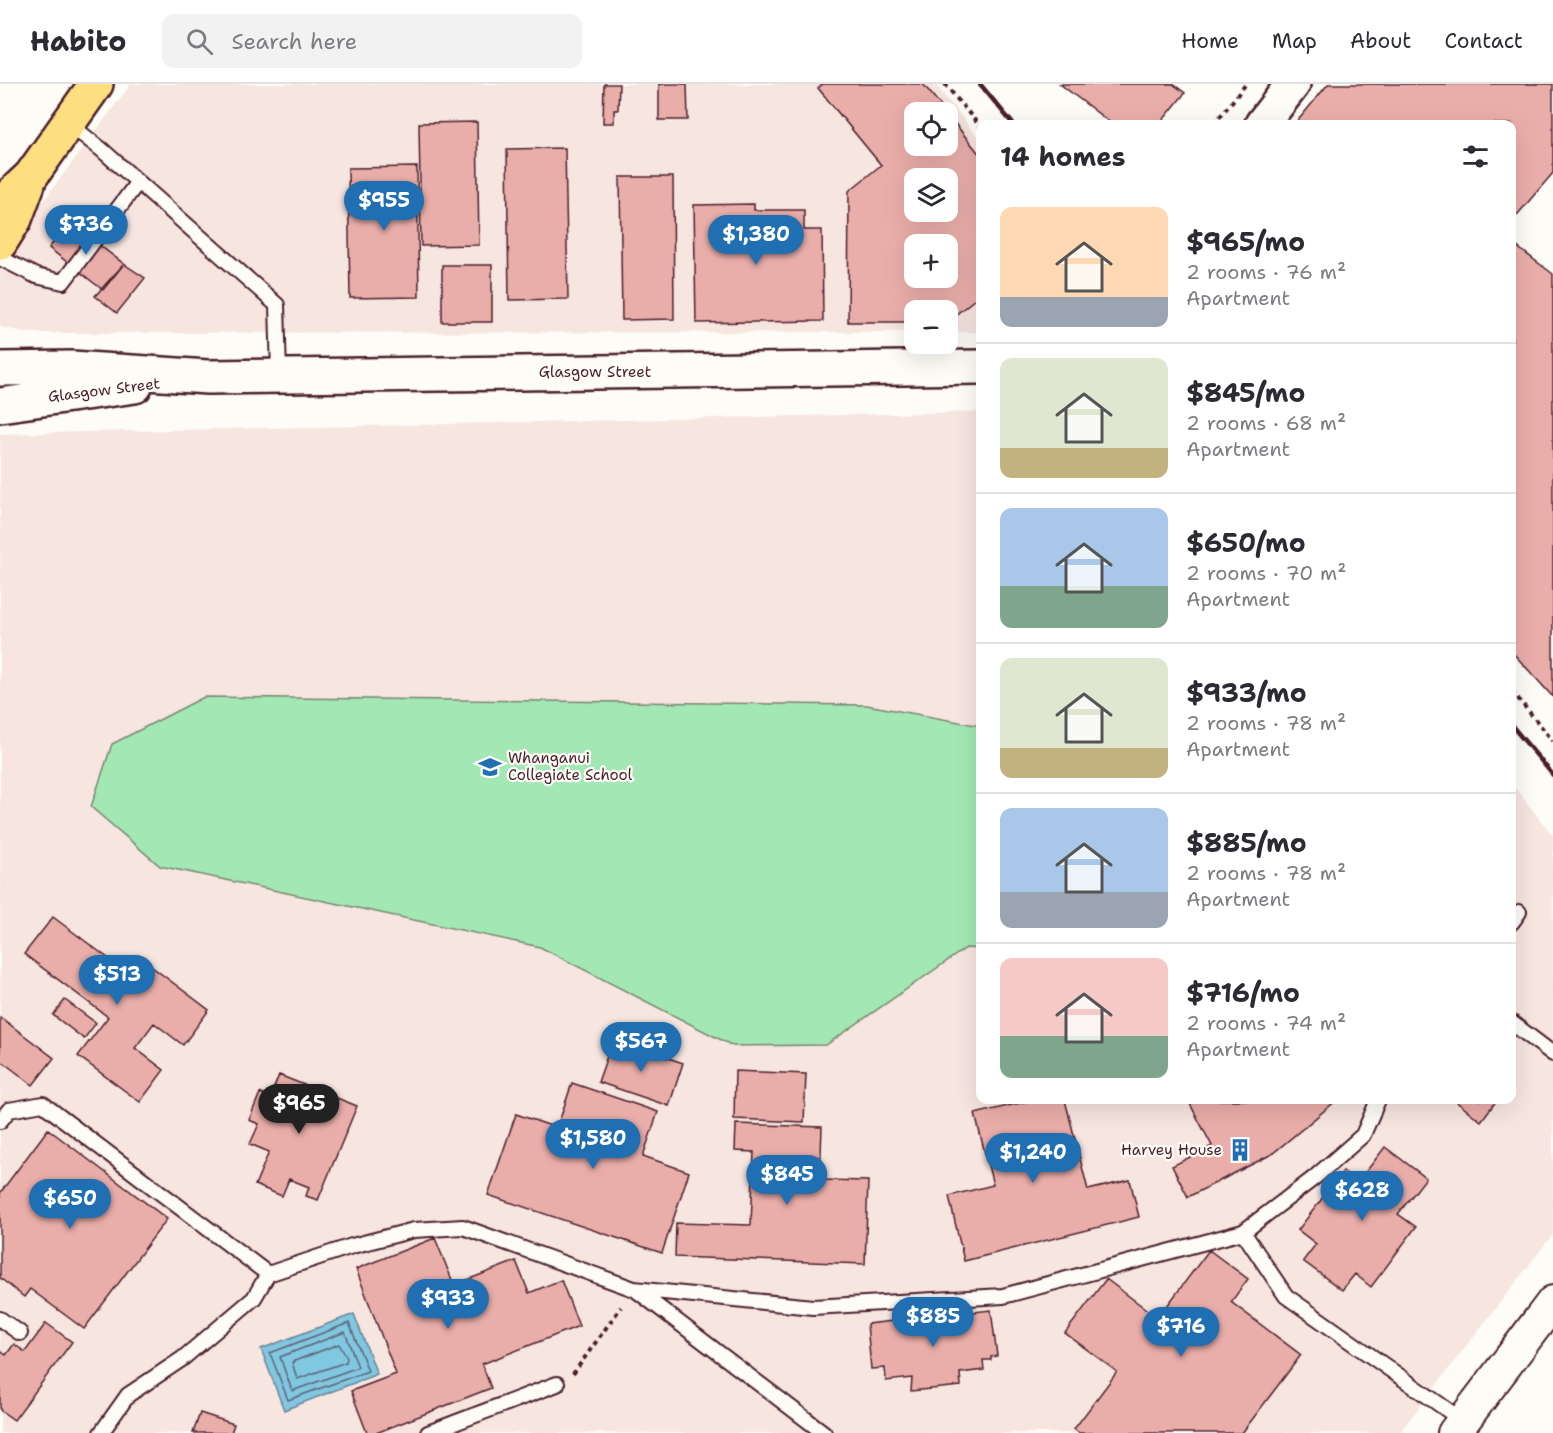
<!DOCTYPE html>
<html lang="en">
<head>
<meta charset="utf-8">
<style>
	:root { --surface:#fff; --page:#f2f2f3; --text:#2b2b33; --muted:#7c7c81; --line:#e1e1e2; --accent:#1f6fb2 }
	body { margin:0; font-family:"Shantell Sans",sans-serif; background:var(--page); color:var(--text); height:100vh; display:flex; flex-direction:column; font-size:22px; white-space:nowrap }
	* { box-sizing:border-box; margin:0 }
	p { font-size:20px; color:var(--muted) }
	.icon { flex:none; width:33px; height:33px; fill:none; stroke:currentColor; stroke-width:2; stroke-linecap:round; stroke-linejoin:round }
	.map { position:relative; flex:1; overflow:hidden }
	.details { position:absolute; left:976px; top:36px; width:540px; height:984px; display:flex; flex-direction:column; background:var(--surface); border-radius:12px; box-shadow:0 6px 24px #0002 }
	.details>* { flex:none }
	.tools { position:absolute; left:904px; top:18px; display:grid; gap:12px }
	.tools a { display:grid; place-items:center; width:54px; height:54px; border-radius:12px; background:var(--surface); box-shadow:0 6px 24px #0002; font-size:30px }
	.price { position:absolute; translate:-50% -51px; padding:0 14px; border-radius:21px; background:var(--accent); color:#fff; font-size:20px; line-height:39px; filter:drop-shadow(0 2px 3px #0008) }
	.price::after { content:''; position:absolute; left:50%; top:36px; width:18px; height:14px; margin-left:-9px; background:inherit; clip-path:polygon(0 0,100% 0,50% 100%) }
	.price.active { background:#222; color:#fff }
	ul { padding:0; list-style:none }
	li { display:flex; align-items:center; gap:18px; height:150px; padding:0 24px }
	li+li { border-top:2px solid var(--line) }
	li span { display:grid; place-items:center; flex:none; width:168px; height:120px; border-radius:12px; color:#555 }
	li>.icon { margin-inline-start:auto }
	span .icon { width:72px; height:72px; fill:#fffc; stroke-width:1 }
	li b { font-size:26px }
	h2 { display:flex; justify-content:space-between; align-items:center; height:72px; padding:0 24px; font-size:26px }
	header { display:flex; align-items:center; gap:36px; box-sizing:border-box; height:84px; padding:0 30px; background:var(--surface); border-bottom:2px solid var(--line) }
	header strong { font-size:28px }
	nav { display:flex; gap:33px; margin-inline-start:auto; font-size:21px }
	.search { width:420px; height:54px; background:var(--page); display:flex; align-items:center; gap:15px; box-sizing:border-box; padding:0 21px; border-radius:12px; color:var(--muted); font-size:22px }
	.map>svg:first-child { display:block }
</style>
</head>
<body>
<header>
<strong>Habito</strong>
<div class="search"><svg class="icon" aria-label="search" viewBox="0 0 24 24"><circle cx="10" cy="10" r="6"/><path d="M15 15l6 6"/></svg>Search here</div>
<nav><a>Home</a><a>Map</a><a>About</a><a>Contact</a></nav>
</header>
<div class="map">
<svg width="1553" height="1349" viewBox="0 0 1553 1349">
	<rect width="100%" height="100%" fill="#fdfcf7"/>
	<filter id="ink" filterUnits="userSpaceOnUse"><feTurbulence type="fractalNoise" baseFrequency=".0167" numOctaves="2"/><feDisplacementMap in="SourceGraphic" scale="12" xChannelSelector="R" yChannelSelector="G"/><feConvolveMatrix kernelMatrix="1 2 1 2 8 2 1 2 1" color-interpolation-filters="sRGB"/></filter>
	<g filter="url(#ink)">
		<path fill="#f7e5e0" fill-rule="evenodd" d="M131,0H935L981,57V248H948V226H915V248L30,249L0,243V175ZM915,28H948V62H915ZM915,94H948V128H915ZM915,160H948V194H915Z
			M981,328V1016H1512V700L1553,752V1150L1399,1349H0V350Z"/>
		<path fill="#a3e8b4" stroke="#768470" stroke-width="1.5" d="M204,613L867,621L981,642V865L966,864L826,961L733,962L540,863L160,782L91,723L112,660Z"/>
		<path fill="#80c7e1" stroke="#6a8498" stroke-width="1.5" d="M354,1230L377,1290L284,1326L261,1265Z"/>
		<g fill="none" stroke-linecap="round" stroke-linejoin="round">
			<path stroke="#606274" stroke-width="1.5" d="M349,1239L368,1287L288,1316L270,1269Z
				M345,1248L358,1283L292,1307L280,1273Z
				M339,1260L347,1274L346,1278L297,1295L292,1278Z"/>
		</g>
		<path fill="#eaaeaa" stroke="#4a1f2b" stroke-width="1.5" fill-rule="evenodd" d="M604,0H619L618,26H614V39H603Z
			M659,0H687L688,36H659Z
			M823,0H923L946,28H915V62H948V31L981,72V210L948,237V226H915V238H848L849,107L881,81L818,4ZM915,94H948V128H915ZM915,160H948V194H915Z
			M1060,0H1173L1185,9L1160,40H1112Z
			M1328,0H1553V89L1512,137V40H1295Z
			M477,38L479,161L421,162L419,39Z
			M565,64L568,215L509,216L507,65Z
			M417,83L419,213L350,214L348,84Z
			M620,93H673L674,235L622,236Z
			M754,120V126H804V146H822L823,237L696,239L694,121Z
			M69,138L124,180L103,206L49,164Z
			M1512,159L1553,190V613L1512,568Z
			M124,180L145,194L117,229L95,212Z
			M442,181H492V238H442Z
			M53,833L140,898L152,883L209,926L183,961L154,939L135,964L164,986L140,1018L78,972L108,933L24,870Z
			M65,916L96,939L84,955L53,931Z
			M0,933L54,974L33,1001L0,976Z
			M613,955L683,979L669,1022L598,998Z
			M735,987L806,990L804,1038L734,1035Z
			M279,991L357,1022L318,1116L306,1112L309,1103L289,1095L282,1112L255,1101L269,1068L250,1060L259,1040L249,1036L260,1009L270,1013Z
			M572,999L658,1028L643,1072L689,1088L662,1169L488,1111L516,1030L557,1044Z
			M1032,1016H1065L1088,1106L1130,1096L1139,1133L964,1177L949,1112L993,1101L975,1030Z
			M1188,1016H1337L1272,1070L1188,1113L1172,1082L1212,1062Z
			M1454,1016H1497L1481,1037Z
			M736,1040L822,1043L820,1096L868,1097L865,1180L675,1173L676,1139L751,1141L754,1068L735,1067Z
			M48,1045L167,1135L84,1245L30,1205L24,1213L0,1194V1109Z
			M1385,1063L1426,1094L1398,1130L1416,1143L1371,1203L1355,1190L1342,1206L1303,1177L1316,1160L1298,1146L1343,1087L1358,1098Z
			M435,1154L454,1201L516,1177L529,1209L561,1196L579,1242L482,1280L491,1304L376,1349H367L351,1307L396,1290L356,1185Z
			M1209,1166L1248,1195L1231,1218L1301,1271L1242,1349H1079L1074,1345L1117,1288L1065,1249L1106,1195L1158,1234Z
			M991,1226L997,1272L991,1273V1276H983L984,1286L960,1289L961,1302L911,1307L912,1294L886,1297L885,1284L871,1285L867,1240Z
			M46,1239L72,1258L14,1336L0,1326V1267L6,1271L14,1260L25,1268Z
			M200,1329L234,1340L231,1349H193Z"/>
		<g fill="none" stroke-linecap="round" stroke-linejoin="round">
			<g stroke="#4a1f2b" stroke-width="18">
				<path id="service" d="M69,40L101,65L277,221L279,290
					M0,174L36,192L63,198L138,98
					M1512,838L1519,828
					M1512,939L1553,970
					M0,1037L9,1026L43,1020L268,1190
					M1243,1148L1286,1212L1463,1337
					M636,1206L824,1349
					M0,1235L20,1249
					M101,1349L128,1311L182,1275L254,1214L268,1190L352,1162L414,1146L463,1143L634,1205L813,1223L1003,1212L1243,1148L1314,1094L1363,1051L1378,1016
					M428,1349L557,1300"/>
			</g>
			<g stroke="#4a1f2b" stroke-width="36">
				<path id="tertiary" d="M1454,1349L1553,1218"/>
			</g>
			<g stroke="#4a1f2b" stroke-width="38">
				<path id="secondary" d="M1262,40L1293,0
					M0,285L71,284L208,293L981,283
					M0,321L135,302"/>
			</g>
			<g stroke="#4a1f2b" stroke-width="38">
				<path id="trunk" d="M0,121L31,92L96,0
					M0,159L15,135L28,100"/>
			</g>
			<path stroke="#4a1f2b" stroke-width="4" stroke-dasharray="4.5 4.5" stroke-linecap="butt" d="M945,0L981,44
				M1214,40L1246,0
				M1512,607L1553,657
				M573,1290L621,1223"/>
			<use href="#service" stroke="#fdfcf7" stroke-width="14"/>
			<use href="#tertiary" stroke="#fdfcf7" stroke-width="32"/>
			<use href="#secondary" stroke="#fdfcf7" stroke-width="33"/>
			<use href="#trunk" stroke="#fedf80" stroke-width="33"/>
			<path stroke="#4a1f2b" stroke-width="4.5" d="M980,0L1013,40
				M1512,642L1553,691"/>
		</g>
	</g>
	<defs>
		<g id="school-bare" transform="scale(1.8)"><path d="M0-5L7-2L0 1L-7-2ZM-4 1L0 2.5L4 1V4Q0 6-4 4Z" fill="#1f6fb2" stroke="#fdfcf7" stroke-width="2.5" paint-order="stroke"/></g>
		<g id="building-bare" transform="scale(1.8)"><path d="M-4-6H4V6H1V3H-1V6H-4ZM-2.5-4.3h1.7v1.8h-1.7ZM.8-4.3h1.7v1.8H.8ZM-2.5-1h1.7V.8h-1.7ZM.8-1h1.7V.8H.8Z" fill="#1f6fb2" stroke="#fdfcf7" stroke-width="2.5" paint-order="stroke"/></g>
	</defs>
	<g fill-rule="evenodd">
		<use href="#school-bare" x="490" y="683"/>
		<use href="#building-bare" x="1240" y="1066"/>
	</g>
	<g text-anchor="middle" stroke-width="4.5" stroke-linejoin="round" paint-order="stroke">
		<g font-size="15" fill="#4a1f2b" stroke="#fdfcf7">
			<text x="595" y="293">Glasgow Street</text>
			<text transform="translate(104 306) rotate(-7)" y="5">Glasgow Street</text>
		</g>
		<g font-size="15" fill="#4a1f2b" stroke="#fdfcf7" text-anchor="start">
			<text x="508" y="679">Whanganui<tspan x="508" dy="17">Collegiate School</tspan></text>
			<text x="1222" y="1071" text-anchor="end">Harvey House</text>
		</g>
	</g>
</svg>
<div class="tools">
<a><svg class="icon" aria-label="locate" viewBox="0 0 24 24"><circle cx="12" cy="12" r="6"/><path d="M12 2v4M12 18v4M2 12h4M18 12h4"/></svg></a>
<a><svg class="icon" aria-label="layers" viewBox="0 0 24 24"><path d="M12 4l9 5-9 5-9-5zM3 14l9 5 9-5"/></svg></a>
<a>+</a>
<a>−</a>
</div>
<b class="price" style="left:384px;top:148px">$955</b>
<b class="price" style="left:86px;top:172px">$736</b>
<b class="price" style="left:756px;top:182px">$1,380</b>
<b class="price" style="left:117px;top:922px">$513</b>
<b class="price" style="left:641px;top:989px">$567</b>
<b class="price active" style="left:299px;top:1051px">$965</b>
<b class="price" style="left:593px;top:1086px">$1,580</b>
<b class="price" style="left:1033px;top:1100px">$1,240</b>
<b class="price" style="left:787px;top:1122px">$845</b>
<b class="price" style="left:1362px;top:1138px">$628</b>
<b class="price" style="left:70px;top:1146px">$650</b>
<b class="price" style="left:448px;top:1246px">$933</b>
<b class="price" style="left:933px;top:1264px">$885</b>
<b class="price" style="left:1181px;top:1274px">$716</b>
<section class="details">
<h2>14 homes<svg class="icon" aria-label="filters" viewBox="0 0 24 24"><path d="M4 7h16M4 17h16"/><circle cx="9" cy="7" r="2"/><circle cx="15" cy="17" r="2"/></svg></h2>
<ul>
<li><span style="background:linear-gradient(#ffd9b3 75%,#9aa5b1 0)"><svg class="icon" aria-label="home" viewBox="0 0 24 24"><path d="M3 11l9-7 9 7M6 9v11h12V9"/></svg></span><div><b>$965/mo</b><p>2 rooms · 76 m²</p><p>Apartment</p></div></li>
<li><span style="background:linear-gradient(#dfe7d0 75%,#c2b280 0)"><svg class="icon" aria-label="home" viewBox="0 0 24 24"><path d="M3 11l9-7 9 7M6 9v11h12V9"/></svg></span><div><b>$845/mo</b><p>2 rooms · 68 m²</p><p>Apartment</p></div></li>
<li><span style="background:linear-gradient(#a9c7e8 65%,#7fa58c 0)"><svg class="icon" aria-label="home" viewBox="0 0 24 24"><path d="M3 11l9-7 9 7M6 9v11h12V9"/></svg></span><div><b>$650/mo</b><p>2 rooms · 70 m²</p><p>Apartment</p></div></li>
<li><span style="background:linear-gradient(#dfe7d0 75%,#c2b280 0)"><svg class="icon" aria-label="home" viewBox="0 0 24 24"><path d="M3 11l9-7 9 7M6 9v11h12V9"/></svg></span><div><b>$933/mo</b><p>2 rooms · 78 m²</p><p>Apartment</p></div></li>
<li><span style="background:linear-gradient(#a9c7e8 70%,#9aa5b1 0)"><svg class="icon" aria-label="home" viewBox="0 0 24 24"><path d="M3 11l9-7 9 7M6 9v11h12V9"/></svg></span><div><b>$885/mo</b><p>2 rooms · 78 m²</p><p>Apartment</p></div></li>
<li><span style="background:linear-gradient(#f6c9c9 65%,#7fa58c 0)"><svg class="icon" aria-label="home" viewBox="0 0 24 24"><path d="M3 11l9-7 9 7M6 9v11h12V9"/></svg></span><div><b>$716/mo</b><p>2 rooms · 74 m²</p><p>Apartment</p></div></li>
</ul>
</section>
</div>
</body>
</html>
